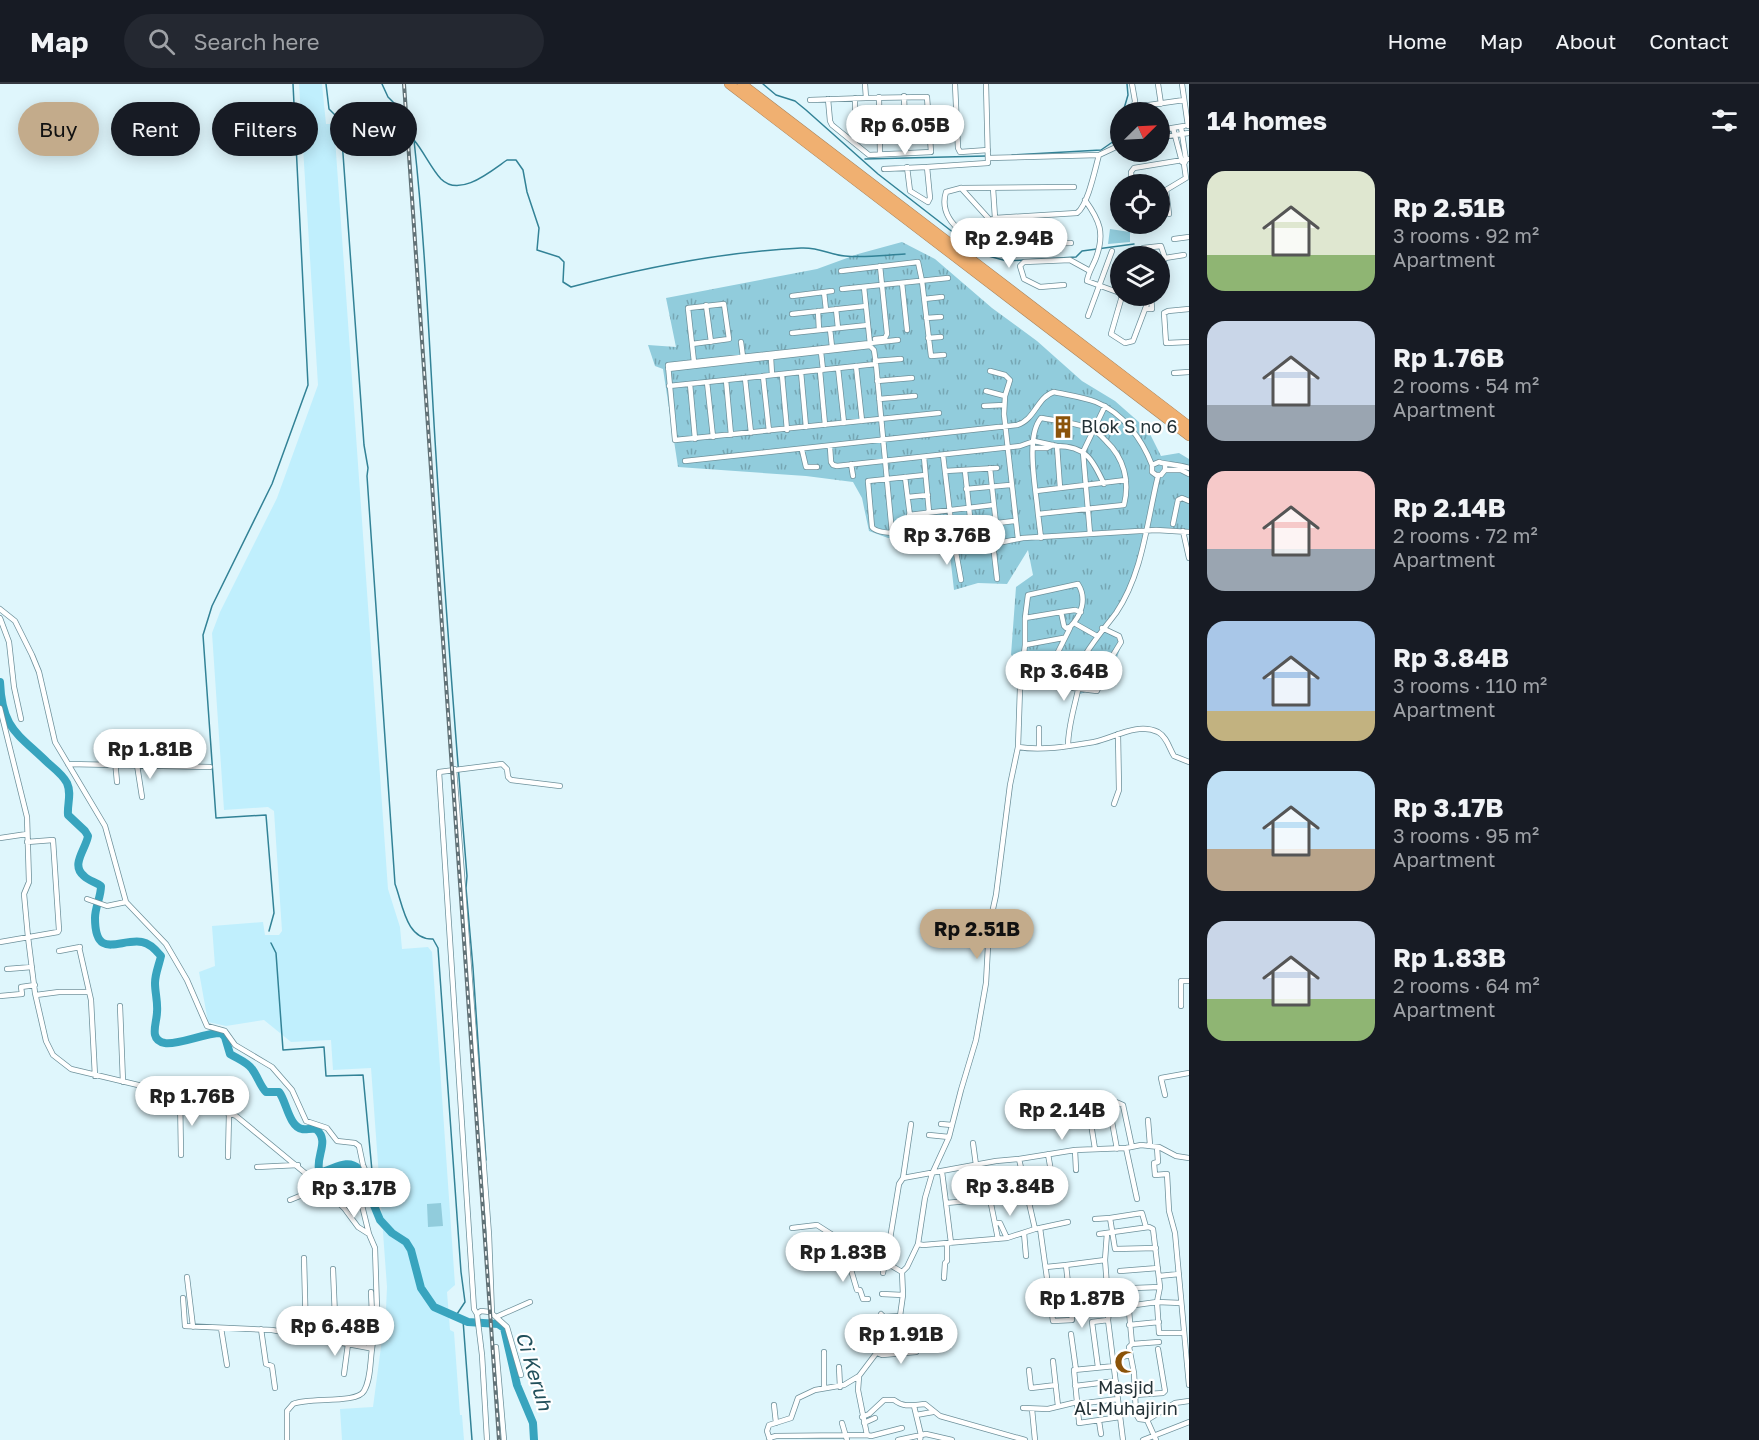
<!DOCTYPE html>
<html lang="en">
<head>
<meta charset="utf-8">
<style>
	:root { --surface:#171b24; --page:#242831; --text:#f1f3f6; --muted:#9ea1a6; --line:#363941; --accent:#c3ab8b }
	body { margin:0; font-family:"Golos Text",sans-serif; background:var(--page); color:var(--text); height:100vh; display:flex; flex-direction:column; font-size:22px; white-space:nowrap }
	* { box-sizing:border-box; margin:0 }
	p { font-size:20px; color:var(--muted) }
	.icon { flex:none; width:33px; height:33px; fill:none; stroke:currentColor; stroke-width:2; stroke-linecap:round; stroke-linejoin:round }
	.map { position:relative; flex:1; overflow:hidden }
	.sheet { display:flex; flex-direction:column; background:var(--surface); width:570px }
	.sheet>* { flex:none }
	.banner { position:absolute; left:18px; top:18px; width:570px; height:54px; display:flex; gap:12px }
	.needle { width:39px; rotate:66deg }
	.tools { position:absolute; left:1110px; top:18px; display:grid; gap:12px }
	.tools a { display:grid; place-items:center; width:60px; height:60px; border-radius:50%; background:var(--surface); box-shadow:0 3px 15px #0003; font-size:30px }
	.price { position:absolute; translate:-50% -51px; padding:0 14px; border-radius:21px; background:#fff; color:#222; font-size:20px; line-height:39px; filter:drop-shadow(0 2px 3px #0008) }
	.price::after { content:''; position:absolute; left:50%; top:36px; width:18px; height:14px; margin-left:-9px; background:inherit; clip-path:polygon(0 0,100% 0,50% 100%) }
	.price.current { background:var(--accent); color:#111 }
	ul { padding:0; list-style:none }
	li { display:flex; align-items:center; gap:18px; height:150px; padding:0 18px }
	li span { display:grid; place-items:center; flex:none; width:168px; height:120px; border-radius:18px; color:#555 }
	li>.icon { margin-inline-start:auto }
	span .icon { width:72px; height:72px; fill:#fffc; stroke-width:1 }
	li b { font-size:26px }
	h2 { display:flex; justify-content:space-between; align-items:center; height:72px; padding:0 18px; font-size:26px }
	.pill { padding:0 21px; border-radius:27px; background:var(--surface); box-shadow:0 3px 15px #0003; font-size:21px; line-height:54px }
	.pill.current { background:var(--accent); color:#111 }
	header { display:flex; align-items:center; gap:36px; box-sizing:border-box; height:84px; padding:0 30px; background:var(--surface); border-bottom:2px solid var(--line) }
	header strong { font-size:28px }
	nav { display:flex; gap:33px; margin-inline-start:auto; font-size:21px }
	.search { width:420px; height:54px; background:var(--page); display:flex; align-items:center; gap:15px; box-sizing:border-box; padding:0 21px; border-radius:33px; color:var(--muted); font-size:22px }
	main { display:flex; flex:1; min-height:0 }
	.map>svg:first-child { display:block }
</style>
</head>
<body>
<header>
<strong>Map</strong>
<div class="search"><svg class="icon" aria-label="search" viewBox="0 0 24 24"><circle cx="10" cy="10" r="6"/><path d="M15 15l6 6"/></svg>Search here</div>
<nav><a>Home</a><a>Map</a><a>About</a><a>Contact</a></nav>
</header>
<main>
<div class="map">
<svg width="1189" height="1356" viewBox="0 0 1189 1356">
	<defs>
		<pattern id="grass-tufts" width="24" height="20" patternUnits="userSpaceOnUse" patternTransform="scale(1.5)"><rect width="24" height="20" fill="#91ccdc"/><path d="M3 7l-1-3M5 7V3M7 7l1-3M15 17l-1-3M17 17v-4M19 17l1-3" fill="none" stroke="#76a6b3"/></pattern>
	</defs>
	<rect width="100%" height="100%" fill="#dff6fc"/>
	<path fill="#c0effd" d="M299,0H322L326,40H334L388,805L400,843L402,865L428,863L432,868L455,1201L447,1208L450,1246L454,1248L460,1331H462L464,1356H466H342L340,1325L373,1323L386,1225L387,1203L371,984L333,986L331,956L291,958L264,936L226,942L208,938L199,888L215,882L212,842L263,838L265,851H279L282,847L274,727L268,723L224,726L212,549L220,528L277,414L318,301Z"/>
	<path fill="url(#grass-tufts)" d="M902,158L935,175L992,224L1037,257L1082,297L1115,317L1148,346L1161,372L1179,369L1189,375V448L1156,446L1146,451C1141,480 1124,521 1104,543L1122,559L1108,600L1080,610L1011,571L1016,503L1033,491L1028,466L1007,500L978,499L954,506L948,453L888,454L869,447L862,414L853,398L806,392L678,383L663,285L655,282L648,261L676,263L666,214L817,185L858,170Z"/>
	<path fill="#91ccdc" d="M1110,145L1130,148V158L1108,160Z
		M441,1119L443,1142L428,1143L427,1120Z"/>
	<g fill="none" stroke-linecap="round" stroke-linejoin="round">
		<path stroke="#328296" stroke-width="1.5" d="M326,0L329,25L337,33L341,42L364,361L368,384L367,392L395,800C403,821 406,856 433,855L438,864L461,1188L465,1218L455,1233
			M382,0L388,13L396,21L397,53L401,56
			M763,0L776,11L795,17L806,26L878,90L981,170L1007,177L1076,173L1082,167L1134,160
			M1123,28L1128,11L1127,0
			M410,56H414C424,68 431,84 441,95C460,114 491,87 507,76H516L523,86L527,108L539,144L537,166L559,173L564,178L563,198L571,203C646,183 723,168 801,164C820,163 830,171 845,172C865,174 885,171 905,170
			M414,56C425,156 429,256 435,356C444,501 455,647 467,792L466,804L473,884L486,1076
			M1012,71L1101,66L1114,57L1120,38
			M865,75L986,72
			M269,847L274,829L266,731L216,734L203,551L212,522L272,400L308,301L293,0
			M271,859L276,869L283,966L324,963L326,992L363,991L372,1087L370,1090
			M363,1095L365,1093
			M463,1236L472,1356"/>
		<path stroke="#38a4be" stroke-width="8" d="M0,598C2,645 17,649 48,679C55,685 63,691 67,699C72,710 67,720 68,731L85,747L88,752C86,765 70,781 84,792C89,797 96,798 101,802C101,813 95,823 95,834C95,877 120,854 142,858C149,859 156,866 161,872C159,881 155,890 155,899C155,909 158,918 157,928C157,939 148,956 165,959C179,961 204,949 221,949L225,953L230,970C238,975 247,978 252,985C258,993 260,1002 266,1008H279C286,1016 289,1043 302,1045C306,1046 311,1044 316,1045C330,1057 316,1071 319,1086L322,1088C335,1085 347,1074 359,1085L380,1136L392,1149L406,1158L411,1166L421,1204L434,1223L468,1238L498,1240L504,1244L517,1301L533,1339L534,1356"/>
		<g stroke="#6e919b" stroke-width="6">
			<path id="minor" d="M955,0L958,64L960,68L988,66
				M1132,0L1135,17L1133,28
				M1158,0L1161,20
				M1182,0L1188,42
				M904,12L906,69
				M879,13L880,70
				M855,14V58
				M828,15L830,37L832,41L869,71L931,68L927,13L866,14L865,0
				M810,16L866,14
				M1135,23L1184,16
				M1181,43L1186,76L1184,80L1186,94
				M1173,44L1182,78
				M1160,46L1184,42
				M1160,53L1189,49
				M988,74L1099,71L1114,64L1120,59
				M907,83L910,107L928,118L930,114L927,83L988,79L986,0
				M884,85L927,83
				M1132,100L1131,88L1134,84L1189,75
				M961,104L990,136L995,134L1077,129C1088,121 1095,85 1099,71
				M993,104L995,134
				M1166,106L1169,130
				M1160,107L1166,106L1186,94
				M1085,116C1100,137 1105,149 1096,174C1093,182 1088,189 1087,197L1120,209
				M990,136L1014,160L1071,159
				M1174,155L1189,153
				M1015,161L1009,166L1004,167C979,162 936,141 946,108L961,104L1074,103
				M1138,172L1143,164L1161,162L1165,174
				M841,187L918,178L922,197L931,272L944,271
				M1160,187L1165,174L1184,171
				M902,199L907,246
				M1064,201L1040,203L1024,195L1020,182L1024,178L1070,176L1090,187
				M864,203L870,260
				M842,205L948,194
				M824,208L826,226
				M792,212L832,207
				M1122,212L1111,250L1125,259L1133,257L1150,212
				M924,215L942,213
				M706,221L711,258
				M836,225L838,244
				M1145,225H1152L1151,212
				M1189,225L1168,227L1164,229L1166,259L1189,258
				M818,227L819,246
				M792,230L866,222
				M1088,232L1112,167
				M926,234L941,233
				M830,245L832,263
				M792,249L868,241
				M928,254L941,253
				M875,255L885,254L887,250L880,182
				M898,256L668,281L675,356L939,329
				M741,258L743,273
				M692,260L729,255L724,220L688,224L694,278
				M821,268L823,286
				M771,274L772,291
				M875,277L901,275
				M856,282L862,337
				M838,284L844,339
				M668,285L870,262L874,266L876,280L892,449
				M820,287L825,341
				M990,287L1005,291L1010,296L1005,312L1004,330L1018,455
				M801,288L806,343
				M1174,289L1189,288
				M782,291L787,346
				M763,292L769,347
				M745,294L751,349
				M726,296L731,351
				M877,297L912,294
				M707,298L713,353
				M690,300L695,355
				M669,302L876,280
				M986,307L1005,312
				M879,315L915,312
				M984,322L1004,321
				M1041,334C1058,337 1076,339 1092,345C1097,347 1102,353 1106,357C1124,374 1130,397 1124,421L1038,430C1036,405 1025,353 1041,334Z
				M830,363L831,378L833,381L837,382L1020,362L1034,357L1057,362
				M1033,364H1047L1053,361
				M802,366L806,383H817
				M943,371L954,463L993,460L1023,454L1156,446L1189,448
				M924,373L929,428
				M685,377L1017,341C1035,336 1037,313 1054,308C1068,311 1083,313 1096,318C1123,329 1142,355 1152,381
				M851,380L853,392
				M1165,381V386L1161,391H1156L1152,388V381L1159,378C1168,381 1178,380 1189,384
				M990,384L996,440
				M1165,386H1181L1189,390
				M945,387L997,384
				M965,387L971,442
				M925,391L868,397L872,443C881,455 935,446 951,444
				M905,393L912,448
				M1060,404L1057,362C1086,362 1093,376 1104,400
				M966,405L1010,401
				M1036,407L1126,396
				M908,413L928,411
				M1038,430L1041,454
				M909,431L993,421
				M1173,440L1178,416L1182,414L1189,417
				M964,443L1014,437
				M1183,447L1189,474
				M1090,450L1083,368L1105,322
				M993,460L997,495
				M955,463L961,496
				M1078,500C1087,514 1082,531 1070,543L1066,544L1064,542L1061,528L1025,534L1028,511Z
				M0,525L15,537L32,571L39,588L55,658L105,742L126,818L166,860L187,896L207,942L225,947L235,961L272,983L292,1006L306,1037L327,1044L337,1057L355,1059L359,1062L363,1081L371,1100V1104L361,1116
				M1061,528L1075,526L1081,528
				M0,534L9,558L14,603L21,635
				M1025,534V561L1063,554
				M1074,539L1097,552
				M1102,544L1119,552L1121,558L1107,581L1097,607L1073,604C1074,579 1101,549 1116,529C1143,489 1147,437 1158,392
				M1054,576L1070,544
				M0,624L27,733L29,798L24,810L28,853L35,909L46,957L53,971L71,985L180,1011L236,1032L322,1103L344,1124L358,1143L369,1150
				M1039,644V664
				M113,655L117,698
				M1068,662C1068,643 1074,625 1078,606
				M1018,663C1042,667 1070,662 1094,658C1114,654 1137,638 1158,648C1167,653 1169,664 1174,672L1189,678
				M68,680L210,683
				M137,681L142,713
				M454,685L489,1151L492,1230
				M1114,720L1119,706L1118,650
				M0,754L27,750
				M87,815L107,822L126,818
				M0,858L58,848L59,846L53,756L27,758
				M79,863L91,916L95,992
				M59,867L80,863
				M7,885L32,883
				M36,911L59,908H89
				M0,912L22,910L21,903L35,901
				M120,922L123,998
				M1181,922V897H1189
				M180,1011L181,1071
				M1165,1011L1161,994L1189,989
				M186,1013L191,998
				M1089,1027L1095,1065
				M1148,1036L1150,1061
				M941,1040L952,1041
				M929,1051L949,1053
				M973,1059L976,1081
				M1157,1063L1158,1078L1154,1079L1155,1091L1167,1090L1169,1127L1175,1149L1189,1301
				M1126,1064L1137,1115
				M1117,1065L1110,1027L1116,1018L1123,1021L1132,1063
				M1075,1066L1076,1086
				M1048,1070L1052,1093
				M228,1073L229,1029
				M1019,1075L1035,1145L1040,1144L1053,1237L1072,1236L1066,1181L1046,1183
				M257,1083L298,1081
				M942,1088L946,1119
				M903,1094L911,1040
				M356,1097L369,1150L375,1164L377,1225L372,1265
				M290,1116L322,1103
				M1095,1135L1110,1134
				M995,1139H1000L1007,1154
				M1146,1143L1142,1129L1110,1134L1115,1165L1156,1164
				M792,1144L817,1141L853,1164L882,1166L889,1161L899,1100L903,1094L996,1077L1019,1075L1075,1066L1126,1064L1141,1061L1159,1063L1176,1072L1189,1074
				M1040,1144L1068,1138
				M1024,1149L1026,1172
				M1107,1149L1105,1176L1109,1228L1108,1236L1123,1356
				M1099,1150L1149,1143L1153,1145L1160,1203L1157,1218L1159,1249H1184
				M951,1159L946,1119L990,1115L998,1155
				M918,1160L923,1161L1007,1154L1035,1145
				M853,1164L849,1179L857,1206H860L863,1215H868
				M882,1166L885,1178L902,1188
				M304,1174L306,1251
				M1066,1181L1105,1176
				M333,1185L336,1257
				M1120,1187L1158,1184
				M883,1189L885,1178
				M1159,1192L1179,1190
				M187,1193L193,1243
				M944,1194L945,1179L947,1177V1160
				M1108,1205L1160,1203
				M1127,1205L1132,1260L1129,1263L1134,1289L1136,1330L1139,1335L1147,1336L1175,1319L1189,1317
				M882,1210L903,1211
				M183,1214L185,1242L272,1246L369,1264
				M1128,1222L1157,1218L1181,1219
				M477,1230L474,1225L439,688L502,680L507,685L508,693L511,696L560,702
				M881,1230L884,1233L901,1232
				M496,1233L507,1243L521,1291
				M1129,1241L1159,1238
				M221,1244L227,1281
				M261,1245L266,1280L272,1282L275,1304
				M1071,1250L1076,1286
				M887,1254L895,1262L913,1260
				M346,1258L348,1246L356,1243
				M1132,1260L1159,1258
				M496,1263L504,1356
				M877,1269L882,1271L916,1268
				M1114,1275L1130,1271
				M1053,1277L1058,1322
				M839,1283L840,1303
				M1098,1283L1092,1238L1108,1236
				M1029,1286L1031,1304L1056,1301
				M344,1290L348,1260
				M859,1292L858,1306L867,1351
				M1075,1302L1116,1297
				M824,1304V1268
				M1135,1311L1163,1309L1165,1307L1158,1265
				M1118,1315L1077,1320L1079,1337V1339L1120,1333
				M774,1321L776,1339
				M914,1322L921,1351L920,1356
				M1023,1324L1048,1325L1077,1318L1074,1286L1115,1282
				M1032,1325L1035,1356
				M916,1331L933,1328
				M862,1333L869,1330L884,1316H894C904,1324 913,1321 925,1320L940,1332L1025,1356
				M1147,1336L1156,1356
				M1099,1337L1101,1350
				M842,1339L847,1356
				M864,1339L875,1334
				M769,1354L776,1352L867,1351L871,1352L902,1344
				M287,1356V1327L293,1320C309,1313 357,1320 364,1307C371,1295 370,1278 372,1265L369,1264L372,1229L371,1208
				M487,1356L482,1271L477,1230L481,1227L490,1228L496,1233L530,1218
				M770,1356L767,1347L769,1341L791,1334L798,1314L815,1306L844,1301L859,1292L899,1239L903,1211L902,1188L907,1183L918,1160L925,1114L932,1090L949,1053L961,1006L976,956L986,899L989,843L996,811L1010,701L1018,663L1020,604L1025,561
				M898,1356L926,1350L952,1356
				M1143,1356L1189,1338"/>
		</g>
		<g stroke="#a9845d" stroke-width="10">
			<path id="motorway" d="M729,0L1189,352
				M742,0L1189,342"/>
		</g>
		<use href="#minor" stroke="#fff" stroke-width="4.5"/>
		<use href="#motorway" stroke="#f0b071" stroke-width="9"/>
		<g stroke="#617277" stroke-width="4">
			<path id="rail" d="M404,0L499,1356"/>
		</g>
		<use href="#rail" stroke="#fff" stroke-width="1.5" stroke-dasharray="4.5" stroke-linecap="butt"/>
	</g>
	<defs>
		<g id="building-bare" transform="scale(1.8)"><path d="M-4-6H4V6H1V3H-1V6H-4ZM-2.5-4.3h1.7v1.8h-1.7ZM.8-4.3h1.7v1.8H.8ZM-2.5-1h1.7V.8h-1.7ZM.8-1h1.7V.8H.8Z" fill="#8b5309" stroke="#fff" stroke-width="2.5" paint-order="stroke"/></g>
		<g id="mosque-bare" transform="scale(1.8)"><path d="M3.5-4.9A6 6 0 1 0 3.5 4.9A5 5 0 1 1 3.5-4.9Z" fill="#8b5309" stroke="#fff" stroke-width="2.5" paint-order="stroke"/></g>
	</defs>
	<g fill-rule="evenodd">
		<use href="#building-bare" x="1063" y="343"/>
		<use href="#mosque-bare" x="1126" y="1278"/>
	</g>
	<g text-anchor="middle" stroke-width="4.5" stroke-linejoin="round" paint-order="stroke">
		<g font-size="18" fill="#243237" stroke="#fff" text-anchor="start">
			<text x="1081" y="349">Blok S no 6</text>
			<text x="1126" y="1310" text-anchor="middle">Masjid<tspan x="1126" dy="21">Al-Muhajirin</tspan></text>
		</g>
		<g font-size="20" font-style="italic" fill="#22505b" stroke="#fff">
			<text transform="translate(534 1287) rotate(73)" y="7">Ci Keruh</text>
		</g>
	</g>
</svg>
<div class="tools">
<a><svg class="needle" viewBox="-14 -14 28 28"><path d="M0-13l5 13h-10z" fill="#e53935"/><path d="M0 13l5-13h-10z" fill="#9ea1a6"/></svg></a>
<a><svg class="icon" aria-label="locate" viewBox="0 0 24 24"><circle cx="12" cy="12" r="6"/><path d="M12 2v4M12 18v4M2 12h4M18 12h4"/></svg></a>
<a><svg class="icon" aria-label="layers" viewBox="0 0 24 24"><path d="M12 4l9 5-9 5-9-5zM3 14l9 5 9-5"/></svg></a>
</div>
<b class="price" style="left:905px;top:72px">Rp 6.05B</b>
<b class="price" style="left:1009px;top:185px">Rp 2.94B</b>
<b class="price" style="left:947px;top:482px">Rp 3.76B</b>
<b class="price" style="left:1064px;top:618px">Rp 3.64B</b>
<b class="price" style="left:150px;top:696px">Rp 1.81B</b>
<b class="price current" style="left:977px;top:876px">Rp 2.51B</b>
<b class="price" style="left:192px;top:1043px">Rp 1.76B</b>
<b class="price" style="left:1062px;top:1057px">Rp 2.14B</b>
<b class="price" style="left:1010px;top:1133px">Rp 3.84B</b>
<b class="price" style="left:354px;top:1135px">Rp 3.17B</b>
<b class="price" style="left:843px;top:1199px">Rp 1.83B</b>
<b class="price" style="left:1082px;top:1245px">Rp 1.87B</b>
<b class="price" style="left:335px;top:1273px">Rp 6.48B</b>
<b class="price" style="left:901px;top:1281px">Rp 1.91B</b>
<div class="banner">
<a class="pill current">Buy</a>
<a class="pill">Rent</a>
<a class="pill">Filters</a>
<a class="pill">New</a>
</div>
</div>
<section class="sheet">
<h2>14 homes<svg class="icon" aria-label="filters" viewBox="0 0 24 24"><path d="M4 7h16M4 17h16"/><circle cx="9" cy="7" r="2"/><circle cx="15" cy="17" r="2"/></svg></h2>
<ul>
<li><span style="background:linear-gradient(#dfe7d0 70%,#8fb573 0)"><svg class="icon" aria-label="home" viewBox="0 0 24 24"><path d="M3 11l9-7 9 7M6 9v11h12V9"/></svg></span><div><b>Rp 2.51B</b><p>3 rooms · 92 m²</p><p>Apartment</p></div></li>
<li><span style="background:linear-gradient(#c9d6e8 70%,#9aa5b1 0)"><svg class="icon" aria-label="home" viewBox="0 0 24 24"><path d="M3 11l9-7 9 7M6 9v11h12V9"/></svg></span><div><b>Rp 1.76B</b><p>2 rooms · 54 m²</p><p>Apartment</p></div></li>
<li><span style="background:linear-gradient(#f6c9c9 65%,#9aa5b1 0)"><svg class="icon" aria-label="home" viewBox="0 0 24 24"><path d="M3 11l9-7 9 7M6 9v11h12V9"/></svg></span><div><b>Rp 2.14B</b><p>2 rooms · 72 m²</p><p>Apartment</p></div></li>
<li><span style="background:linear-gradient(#a9c7e8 75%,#c2b280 0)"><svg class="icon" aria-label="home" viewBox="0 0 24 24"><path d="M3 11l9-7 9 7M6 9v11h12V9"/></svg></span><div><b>Rp 3.84B</b><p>3 rooms · 110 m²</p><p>Apartment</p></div></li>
<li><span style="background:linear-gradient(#bfe0f5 65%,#b9a48a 0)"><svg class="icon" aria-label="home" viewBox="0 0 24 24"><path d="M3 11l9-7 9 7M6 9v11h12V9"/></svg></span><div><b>Rp 3.17B</b><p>3 rooms · 95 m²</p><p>Apartment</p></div></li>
<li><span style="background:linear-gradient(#c9d6e8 65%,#8fb573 0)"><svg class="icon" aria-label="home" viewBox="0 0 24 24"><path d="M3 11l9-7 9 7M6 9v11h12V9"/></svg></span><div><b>Rp 1.83B</b><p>2 rooms · 64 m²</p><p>Apartment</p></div></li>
</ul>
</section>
</main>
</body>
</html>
